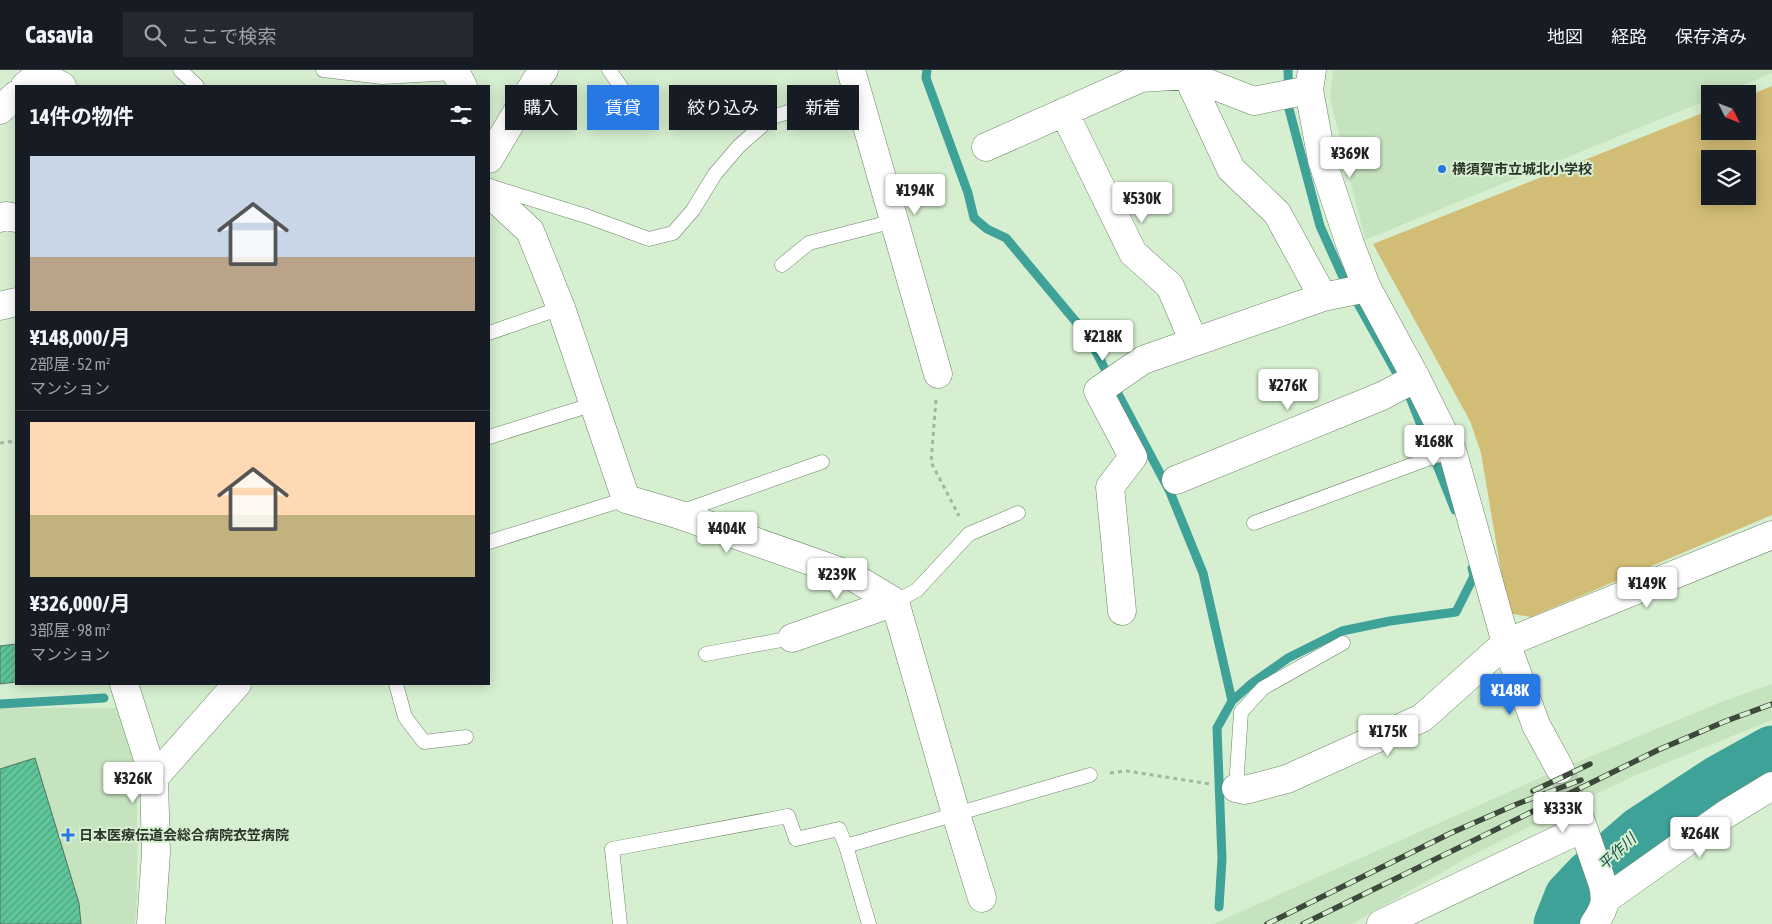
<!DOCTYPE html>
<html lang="ja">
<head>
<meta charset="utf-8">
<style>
	:root { --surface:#171b24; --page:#242831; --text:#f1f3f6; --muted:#9ea1a6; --line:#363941; --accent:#2778e3 }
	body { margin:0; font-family:"Asap Condensed","Noto Sans JP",sans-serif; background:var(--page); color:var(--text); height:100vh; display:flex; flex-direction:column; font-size:19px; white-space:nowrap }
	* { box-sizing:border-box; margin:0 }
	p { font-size:16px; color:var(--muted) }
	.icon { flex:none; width:28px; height:28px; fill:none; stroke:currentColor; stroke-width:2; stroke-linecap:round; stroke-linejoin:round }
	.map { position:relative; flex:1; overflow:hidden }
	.sheet { position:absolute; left:15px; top:15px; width:475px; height:600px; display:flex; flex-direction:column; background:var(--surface); border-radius:0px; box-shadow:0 2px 12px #0003 }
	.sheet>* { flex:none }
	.hud { position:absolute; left:505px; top:15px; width:475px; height:45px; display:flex; gap:10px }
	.needle { width:32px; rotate:132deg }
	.controls { position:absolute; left:1701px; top:15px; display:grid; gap:10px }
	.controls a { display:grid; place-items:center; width:55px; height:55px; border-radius:0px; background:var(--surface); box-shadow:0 2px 12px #0003; font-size:25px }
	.price { position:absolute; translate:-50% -42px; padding:0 11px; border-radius:5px; background:#fff; color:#222; font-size:16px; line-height:32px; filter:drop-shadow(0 1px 2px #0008) }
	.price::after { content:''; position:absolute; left:50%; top:30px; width:15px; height:11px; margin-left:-8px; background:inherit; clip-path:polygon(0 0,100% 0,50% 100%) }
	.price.active { background:var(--accent); color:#fff }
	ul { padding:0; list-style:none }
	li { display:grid; align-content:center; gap:10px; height:265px; padding:0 15px }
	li+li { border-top:1px solid var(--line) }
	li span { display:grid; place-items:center; height:155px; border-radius:0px; color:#555 }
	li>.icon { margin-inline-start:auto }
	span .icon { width:90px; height:90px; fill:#fffc; stroke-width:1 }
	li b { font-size:21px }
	h2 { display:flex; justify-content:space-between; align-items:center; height:60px; padding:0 15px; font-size:21px }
	.pill { padding:0 18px; border-radius:0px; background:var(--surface); box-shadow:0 2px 12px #0003; font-size:18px; line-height:45px }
	.pill.active { background:var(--accent); color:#fff }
	header { display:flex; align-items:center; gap:30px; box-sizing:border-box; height:70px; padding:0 25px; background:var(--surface); border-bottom:1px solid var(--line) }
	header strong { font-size:24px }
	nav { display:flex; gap:28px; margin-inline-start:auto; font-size:18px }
	.search { width:350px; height:45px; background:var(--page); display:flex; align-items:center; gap:12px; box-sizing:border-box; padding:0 18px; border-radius:0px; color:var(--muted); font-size:19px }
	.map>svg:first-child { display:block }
</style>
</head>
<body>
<header>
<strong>Casavia</strong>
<div class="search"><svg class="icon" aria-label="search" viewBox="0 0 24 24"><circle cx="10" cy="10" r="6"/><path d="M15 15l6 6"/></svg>ここで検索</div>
<nav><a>地図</a><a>経路</a><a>保存済み</a></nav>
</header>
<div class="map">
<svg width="1772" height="854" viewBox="0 0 1772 854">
	<defs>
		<pattern id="building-hatch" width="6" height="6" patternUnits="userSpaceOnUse" patternTransform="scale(1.25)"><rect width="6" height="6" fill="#5fc69a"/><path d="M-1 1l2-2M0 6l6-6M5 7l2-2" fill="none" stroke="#4fa27e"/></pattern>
	</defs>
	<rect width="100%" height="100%" fill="#d6efd0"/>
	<path fill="#c6e3c0" d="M1333,0H1772V3L1722,24H1710V29L1365,170L1330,28Z
		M1772,614V650L1636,705L1575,734L1467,788L1352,854H1213L1560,699L1721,632Z
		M0,638H118L137,700V830L135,854H0Z"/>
	<path fill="#d2bd76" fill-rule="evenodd" d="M1772,16V445L1531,547L1508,543L1481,383L1470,351L1373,174L1710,40V61H1748V26ZM1710,89H1748V126H1710Z"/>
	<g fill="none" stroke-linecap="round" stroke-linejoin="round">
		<path stroke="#3fa299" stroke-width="9" d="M927,0L926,8L968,123L974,148L987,159L1006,168L1087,265L1170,422L1203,503L1232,631
			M1288,0L1289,39L1320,156L1342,205L1409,325L1455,440
			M0,634L104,628
			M1219,837L1222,789L1217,658L1232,631L1251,614L1288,588L1342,561L1390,551L1456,542L1474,506L1472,498"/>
		<path stroke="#3fa299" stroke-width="49" d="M1558,854L1569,826L1588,806L1640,761L1718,710L1772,680"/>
	</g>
	<path fill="url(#building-hatch)" stroke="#517463" d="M16,574V612L0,614V576Z
		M35,688L79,833L81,854H0V699Z"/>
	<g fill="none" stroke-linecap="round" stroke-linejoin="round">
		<path stroke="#b4caaf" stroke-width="28" stroke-dasharray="28 14" stroke-linecap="butt" d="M1560,699L1575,734"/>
		<g stroke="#6e8469" stroke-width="15">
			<path id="service" d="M180,0L197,16
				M323,0L382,7L455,3
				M609,0L628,27
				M489,116L586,146L649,169L673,163L693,140L715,104L739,76L772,47L857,21
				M782,195L809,173L894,151
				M489,263L561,238
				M489,367L594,334
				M680,442L822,392
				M1254,453L1452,380
				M489,472L626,429
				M895,532L917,520L969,464L1018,443
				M706,584L792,568
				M396,614L405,647L424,672L466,667
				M1236,718L1241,642L1263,618L1343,573
				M620,854L612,779L788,746L796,769L839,759L846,776
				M869,854L846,776L1090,705"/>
		</g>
		<g stroke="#6e8469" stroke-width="29">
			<path id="minor" d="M454,0L463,16
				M851,0L938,304
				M1189,0L1187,5L1231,99L1277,143L1323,227
				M25,16L39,4L62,16
				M0,40L16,25
				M1064,42L1133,183L1170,216L1194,272
				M986,77L1141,8L1187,5L1254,31L1309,20
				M489,89L537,9L544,0
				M489,123L530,161L561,238L626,429L677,444L850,505L895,532L956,744L982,828
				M0,148L6,146L16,148
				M0,236L16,232
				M1176,410L1382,326L1416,308
				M1122,541L1110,417L1133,387L1098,321L1143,290L1323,227L1367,218
				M792,568L895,532
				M124,614L154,708L156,783L151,854
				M154,708L237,614
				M1236,718L1245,720L1287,709L1422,648L1506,573
				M1606,829L1726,744L1772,716
				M1381,854L1583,758"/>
		</g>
		<g stroke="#6e8469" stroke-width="29">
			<path id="tertiary" d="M1312,0L1309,20L1322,90L1350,174L1367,218L1416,308L1452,380L1506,573L1536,655L1560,699
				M1506,573L1772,465
				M1575,734L1603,815C1607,833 1604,839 1594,854"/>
		</g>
		<path stroke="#a2b69d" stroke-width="3" stroke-dasharray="4 4" stroke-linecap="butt" d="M936,330L931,392L959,446
			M0,373L16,371
			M1110,703L1127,701L1210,714"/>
		<use href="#service" stroke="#fff" stroke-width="14"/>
		<use href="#minor" stroke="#fff" stroke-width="28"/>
		<use href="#tertiary" stroke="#fff" stroke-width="28"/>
		<g stroke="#3d493b" stroke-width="5.5">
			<path id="rail" d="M1533,721L1590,694
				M1267,854L1451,763L1517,734L1581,710
				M1303,854L1658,680L1726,651L1772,634"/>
		</g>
		<use href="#rail" stroke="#d6efd0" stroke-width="4" stroke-dasharray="11" stroke-linecap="butt"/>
	</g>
	<g fill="#2778e3" stroke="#d6efd0" stroke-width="2">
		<circle cx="1442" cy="99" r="5"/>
		<path d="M65.5 757.5h5v5h5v5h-5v5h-5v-5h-5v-5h5z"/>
	</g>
	<g text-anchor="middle" stroke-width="4" stroke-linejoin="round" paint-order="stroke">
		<g font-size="14" font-weight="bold" fill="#2b3529" stroke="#d6efd0" text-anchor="start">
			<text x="1452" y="104">横須賀市立城北小学校</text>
			<text x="79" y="770">日本医療伝道会総合病院衣笠病院</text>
		</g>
		<g font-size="15" font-style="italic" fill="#134c48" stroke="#d6efd0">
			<text transform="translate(1617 782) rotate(-43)" y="5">平作川</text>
		</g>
	</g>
</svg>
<div class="controls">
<a><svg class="needle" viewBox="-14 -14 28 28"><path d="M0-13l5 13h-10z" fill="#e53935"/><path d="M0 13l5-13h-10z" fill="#9ea1a6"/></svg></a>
<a><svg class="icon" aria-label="layers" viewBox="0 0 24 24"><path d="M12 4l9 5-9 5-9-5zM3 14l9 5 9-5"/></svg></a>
</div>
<b class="price" style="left:1350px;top:109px">¥369K</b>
<b class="price" style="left:915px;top:146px">¥194K</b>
<b class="price" style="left:1142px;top:154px">¥530K</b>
<b class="price" style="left:1103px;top:292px">¥218K</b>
<b class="price" style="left:1288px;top:341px">¥276K</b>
<b class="price" style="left:1434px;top:397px">¥168K</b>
<b class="price" style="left:727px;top:484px">¥404K</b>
<b class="price" style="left:837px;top:530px">¥239K</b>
<b class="price" style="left:1647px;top:539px">¥149K</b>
<b class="price active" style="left:1510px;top:646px">¥148K</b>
<b class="price" style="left:1388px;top:687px">¥175K</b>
<b class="price" style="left:133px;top:734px">¥326K</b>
<b class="price" style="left:1563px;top:764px">¥333K</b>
<b class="price" style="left:1700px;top:789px">¥264K</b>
<div class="hud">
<a class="pill">購入</a>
<a class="pill active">賃貸</a>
<a class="pill">絞り込み</a>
<a class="pill">新着</a>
</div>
<section class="sheet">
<h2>14件の物件<svg class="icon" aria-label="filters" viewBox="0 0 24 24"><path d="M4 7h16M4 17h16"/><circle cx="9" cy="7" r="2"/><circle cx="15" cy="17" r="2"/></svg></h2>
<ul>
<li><span style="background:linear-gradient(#c9d6e8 65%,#b9a48a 0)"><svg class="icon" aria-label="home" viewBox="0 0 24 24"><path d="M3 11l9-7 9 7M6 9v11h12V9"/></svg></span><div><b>¥148,000/月</b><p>2部屋 · 52 m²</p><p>マンション</p></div></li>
<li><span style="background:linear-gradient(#ffd9b3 60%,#c2b280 0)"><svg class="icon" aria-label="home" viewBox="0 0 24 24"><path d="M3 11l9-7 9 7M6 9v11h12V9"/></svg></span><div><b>¥326,000/月</b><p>3部屋 · 98 m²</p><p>マンション</p></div></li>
</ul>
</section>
</div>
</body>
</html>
